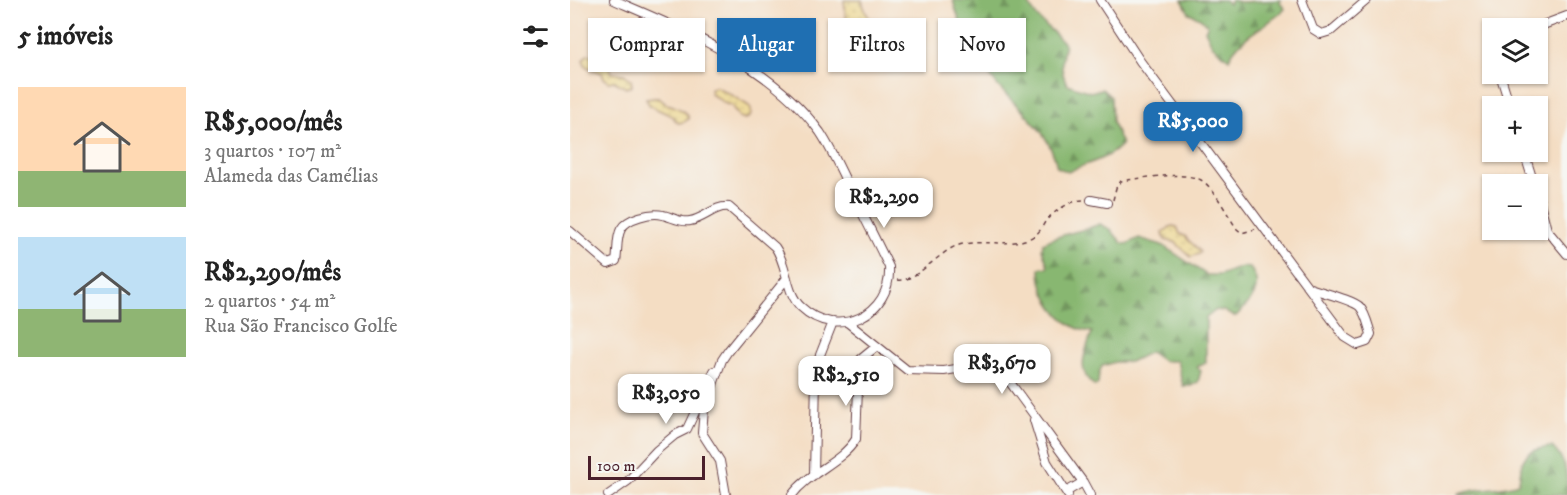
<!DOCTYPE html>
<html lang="pt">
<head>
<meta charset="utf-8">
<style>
	:root { --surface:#fff; --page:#f2f2f2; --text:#222; --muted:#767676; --accent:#1f6fb2 }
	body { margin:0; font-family:"IM FELL DW Pica",serif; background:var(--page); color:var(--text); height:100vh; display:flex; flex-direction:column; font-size:22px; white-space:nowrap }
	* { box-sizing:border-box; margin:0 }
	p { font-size:20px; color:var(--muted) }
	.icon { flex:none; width:33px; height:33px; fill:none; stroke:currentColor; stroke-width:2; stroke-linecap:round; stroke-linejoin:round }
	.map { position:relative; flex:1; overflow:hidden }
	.panel { display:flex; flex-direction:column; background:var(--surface); width:570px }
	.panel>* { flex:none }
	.top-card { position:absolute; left:18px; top:18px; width:570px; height:54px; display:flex; gap:12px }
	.fabs { position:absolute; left:912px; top:18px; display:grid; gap:12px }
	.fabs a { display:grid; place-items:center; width:66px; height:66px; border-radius:0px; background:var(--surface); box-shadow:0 2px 4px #0004; font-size:30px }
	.scale { position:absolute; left:18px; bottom:15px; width:117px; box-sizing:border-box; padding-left:6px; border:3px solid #4a1f2b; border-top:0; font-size:16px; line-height:21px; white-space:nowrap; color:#4a1f2b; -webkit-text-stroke:4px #f6f6f2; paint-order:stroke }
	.price { position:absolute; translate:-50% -51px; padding:0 14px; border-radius:12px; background:#fff; color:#222; font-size:20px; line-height:39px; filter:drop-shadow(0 2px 3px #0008) }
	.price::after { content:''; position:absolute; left:50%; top:36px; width:18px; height:14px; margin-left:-9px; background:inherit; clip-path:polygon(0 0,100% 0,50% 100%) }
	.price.active { background:var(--accent); color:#fff }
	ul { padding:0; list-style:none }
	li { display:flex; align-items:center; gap:18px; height:150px; padding:0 18px }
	li span { display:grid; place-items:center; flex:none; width:168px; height:120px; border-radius:0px; color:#555 }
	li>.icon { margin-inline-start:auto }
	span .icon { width:72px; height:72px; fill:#fffc; stroke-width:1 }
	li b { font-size:26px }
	h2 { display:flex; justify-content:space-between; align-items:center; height:72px; padding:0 18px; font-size:26px }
	.pill { padding:0 21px; border-radius:0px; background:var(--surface); box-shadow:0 2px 4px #0004; font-size:21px; line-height:54px }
	.pill.active { background:var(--accent); color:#fff }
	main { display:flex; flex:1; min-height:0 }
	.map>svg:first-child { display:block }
</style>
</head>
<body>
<main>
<section class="panel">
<h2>5 imóveis<svg class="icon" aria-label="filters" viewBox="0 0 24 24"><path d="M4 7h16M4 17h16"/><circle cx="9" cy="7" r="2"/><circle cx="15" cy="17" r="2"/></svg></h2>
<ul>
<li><span style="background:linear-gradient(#ffd9b3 70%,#8fb573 0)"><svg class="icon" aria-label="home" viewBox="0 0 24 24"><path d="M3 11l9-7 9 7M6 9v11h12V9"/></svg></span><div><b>R$5,000/mês</b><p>3 quartos · 107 m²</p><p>Alameda das Camélias</p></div></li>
<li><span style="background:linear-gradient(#bfe0f5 60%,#8fb573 0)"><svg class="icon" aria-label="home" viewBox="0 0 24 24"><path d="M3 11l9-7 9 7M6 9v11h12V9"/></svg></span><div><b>R$2,290/mês</b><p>2 quartos · 54 m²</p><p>Rua São Francisco Golfe</p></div></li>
</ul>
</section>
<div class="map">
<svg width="997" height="495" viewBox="0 0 997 495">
	<defs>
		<pattern id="forest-firs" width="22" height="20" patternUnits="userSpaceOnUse" patternTransform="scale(1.5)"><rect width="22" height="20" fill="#88b771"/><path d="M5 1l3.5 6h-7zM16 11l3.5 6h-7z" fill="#71945d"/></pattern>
		<pattern id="sand-dots" width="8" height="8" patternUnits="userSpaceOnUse" patternTransform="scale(1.5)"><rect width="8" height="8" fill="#eeda9e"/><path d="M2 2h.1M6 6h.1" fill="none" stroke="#cebb88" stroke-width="1.8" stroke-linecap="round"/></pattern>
	</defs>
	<rect width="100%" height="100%" fill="#f6f6f2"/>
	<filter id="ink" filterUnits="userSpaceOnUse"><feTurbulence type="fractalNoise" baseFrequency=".0167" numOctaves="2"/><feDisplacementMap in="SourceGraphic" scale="12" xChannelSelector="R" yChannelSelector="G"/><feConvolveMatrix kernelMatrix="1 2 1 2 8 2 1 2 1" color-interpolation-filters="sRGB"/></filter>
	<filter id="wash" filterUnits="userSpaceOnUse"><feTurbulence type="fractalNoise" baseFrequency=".008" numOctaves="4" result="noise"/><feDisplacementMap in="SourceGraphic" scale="24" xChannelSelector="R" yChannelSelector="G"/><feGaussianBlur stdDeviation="1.35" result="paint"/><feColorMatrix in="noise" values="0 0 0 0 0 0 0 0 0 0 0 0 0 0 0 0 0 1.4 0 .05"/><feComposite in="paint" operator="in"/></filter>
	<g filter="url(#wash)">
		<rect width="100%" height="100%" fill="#f4ddc3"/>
		<path fill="url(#forest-firs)" stroke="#696b4e" stroke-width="1.5" d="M383,0H457C466,22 481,27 495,45C491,60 490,70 497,84L520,92L532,89L541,97L542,121L552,144C537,161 518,162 498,172L487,167C479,129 452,113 428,86C411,66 389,26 383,0Z
			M612,0H655L659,4L661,0L671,2L711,0L710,3L715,9C697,27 670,35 659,59L642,45L635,30L638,25L630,18L619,13Z
			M530,224L541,230L552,243L557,244L569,238L592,245L637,275H650L672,267L680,268C695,287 681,302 666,316H662L654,311L646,310L636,318V362L627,367L631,371L628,382L621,386H613L607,361H593L580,352L560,362H545L532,366L529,373L528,384L525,386C504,371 516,351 522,332C494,330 470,297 470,269L472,267L477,268L478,266L472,249L473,243C491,233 511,232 530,224Z
			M982,447C997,461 997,473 997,495H887C907,486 928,491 948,483C951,476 950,469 952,463C957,450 970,448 982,447Z"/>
		<path fill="url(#sand-dots)" stroke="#9c7c64" stroke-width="1.5" d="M274,0H292C295,22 315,29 312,54C307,62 301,70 291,66L285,55V43L278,33Z
			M236,31L241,38C239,47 242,57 237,64L232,65C225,61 220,47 223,39L228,38Z
			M17,55H23L27,62C35,61 41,66 42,73L54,74L61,80L62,86L56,88L44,81L39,82L34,78L32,73L15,66L13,60Z
			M146,87C150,88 178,105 180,107C182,111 181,113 180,117L175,119L169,117L161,105L156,104L141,94L140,89Z
			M84,98H89L96,104C103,105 114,110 118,116V119L114,122L108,123L102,116L80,106L76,99Z
			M602,226L607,227L610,234L615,236C619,243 626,245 630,252L629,254L621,257L605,242L595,240L593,232Z"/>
	</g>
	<g filter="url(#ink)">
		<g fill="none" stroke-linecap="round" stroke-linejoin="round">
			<g stroke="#643c42" stroke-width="10">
				<path id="street" d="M530,0L570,61L775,337L788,345L797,342L801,334C798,325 796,314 790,307C784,300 750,292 740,288
					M732,0L743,29L751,34L761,31L797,0
					M965,28L997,16
					M930,74L940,106
					M954,152L964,184
					M968,195L977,230L997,254
					M521,200L537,203
					M0,231L38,264L46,261C48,252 46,238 51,229C57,218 81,212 93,215C102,217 111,223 120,221C134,219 145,205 159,207L205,247C218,265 215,292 231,307C267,341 322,315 319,267C305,238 290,209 276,181C268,164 260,147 250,132C201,65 118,32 44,0
					M277,322L337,370L374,371L386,369L412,358L423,359L513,482L520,495
					M464,420L477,462L498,495
					M244,475L246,377L250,355L263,322
					M496,492L513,482
					M38,495L58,481L87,450L105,435L117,429L144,371
					M156,495L150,461L132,433L134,409L152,360L158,351L217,278
					M222,495C239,472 271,463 286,439L289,364L291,359L307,346"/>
			</g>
			<path stroke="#643c42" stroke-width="1.5" stroke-dasharray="4.5 4.5" stroke-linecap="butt" d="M543,200L546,188L551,181C570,178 614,171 631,180C644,187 658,216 667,229L672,233L685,229
				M327,280C345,283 368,253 386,246C407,238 443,249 464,236C470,232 472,227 475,222C482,212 503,199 515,200"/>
			<use href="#street" stroke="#fff" stroke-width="8"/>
		</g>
	</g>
</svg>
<div class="fabs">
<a><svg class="icon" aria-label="layers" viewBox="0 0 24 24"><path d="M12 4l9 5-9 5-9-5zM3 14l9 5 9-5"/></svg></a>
<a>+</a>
<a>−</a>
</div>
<div class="scale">100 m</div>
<b class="price active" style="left:623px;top:153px">R$5,000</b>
<b class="price" style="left:314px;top:229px">R$2,290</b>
<b class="price" style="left:432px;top:395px">R$3,670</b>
<b class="price" style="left:276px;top:407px">R$2,510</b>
<b class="price" style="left:96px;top:425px">R$3,050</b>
<div class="top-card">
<a class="pill">Comprar</a>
<a class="pill active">Alugar</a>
<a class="pill">Filtros</a>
<a class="pill">Novo</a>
</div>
</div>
</main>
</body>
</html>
